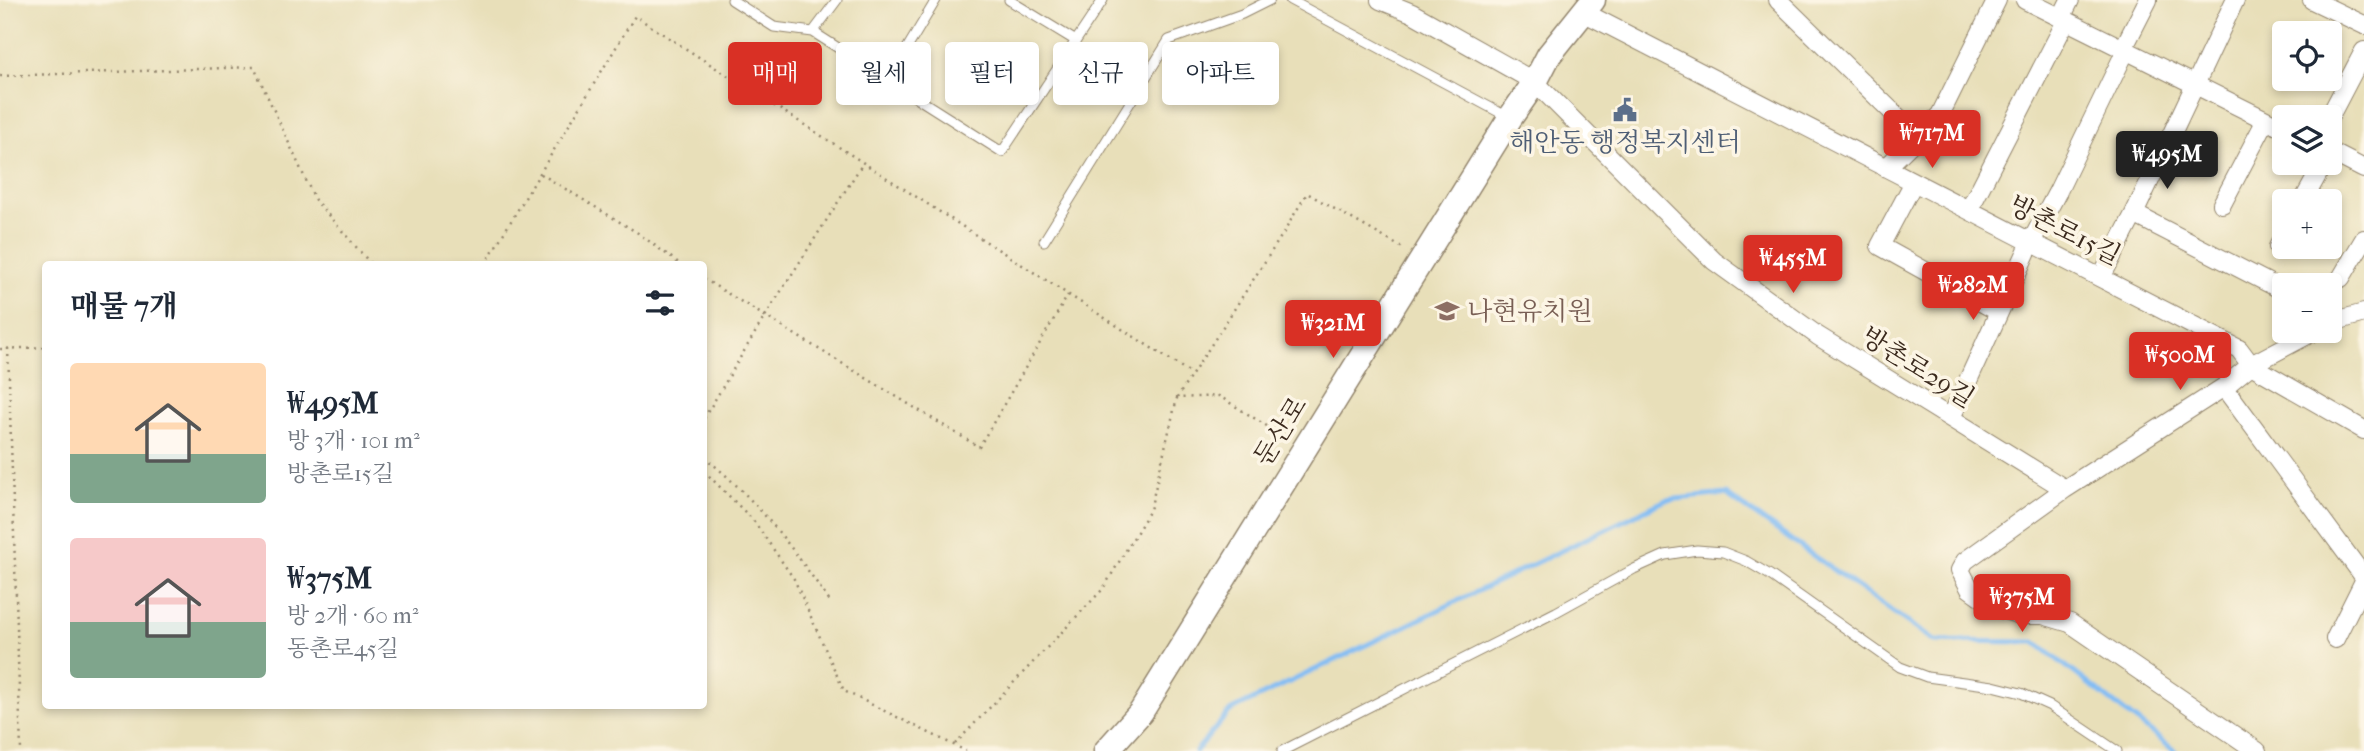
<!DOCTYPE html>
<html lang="ko">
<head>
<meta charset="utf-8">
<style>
	:root { --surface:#fff; --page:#f6f6f7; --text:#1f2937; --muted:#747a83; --accent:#d93025 }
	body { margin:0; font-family:"IM FELL French Canon","Noto Serif KR",serif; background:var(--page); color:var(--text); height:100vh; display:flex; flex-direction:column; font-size:26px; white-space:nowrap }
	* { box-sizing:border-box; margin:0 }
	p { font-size:23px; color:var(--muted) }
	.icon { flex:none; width:38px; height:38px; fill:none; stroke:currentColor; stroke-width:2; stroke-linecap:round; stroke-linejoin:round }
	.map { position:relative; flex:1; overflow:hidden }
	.details { position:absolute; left:42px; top:261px; width:665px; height:448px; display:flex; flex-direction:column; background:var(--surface); border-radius:7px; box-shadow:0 4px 10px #0003 }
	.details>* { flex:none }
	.top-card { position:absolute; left:728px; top:42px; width:665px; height:63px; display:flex; gap:14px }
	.tools { position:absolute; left:2272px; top:21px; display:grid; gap:14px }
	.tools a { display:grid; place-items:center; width:70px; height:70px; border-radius:7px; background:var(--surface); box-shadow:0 4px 10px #0003; font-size:35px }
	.price { position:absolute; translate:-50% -60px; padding:0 16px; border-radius:7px; background:var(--accent); color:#fff; font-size:23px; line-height:46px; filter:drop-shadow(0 2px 4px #0008) }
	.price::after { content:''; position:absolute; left:50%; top:42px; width:21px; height:16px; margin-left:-10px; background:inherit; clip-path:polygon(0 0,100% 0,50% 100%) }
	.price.current { background:#222; color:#fff }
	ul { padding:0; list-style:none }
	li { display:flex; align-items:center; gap:21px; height:175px; padding:0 28px }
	li span { display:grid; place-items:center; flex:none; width:196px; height:140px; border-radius:7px; color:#555 }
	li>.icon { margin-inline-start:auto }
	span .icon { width:84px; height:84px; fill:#fffc; stroke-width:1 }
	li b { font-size:30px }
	h2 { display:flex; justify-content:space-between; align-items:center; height:84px; padding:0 28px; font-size:30px }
	.chip { padding:0 24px; border-radius:7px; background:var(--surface); box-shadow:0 4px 10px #0003; font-size:24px; line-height:63px }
	.chip.current { background:var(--accent); color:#fff }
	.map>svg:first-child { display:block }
</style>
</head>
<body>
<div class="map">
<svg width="2364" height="751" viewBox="0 0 2364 751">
	<rect width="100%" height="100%" fill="#fcf5e5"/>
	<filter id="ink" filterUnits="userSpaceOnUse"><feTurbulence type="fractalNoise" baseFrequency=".0143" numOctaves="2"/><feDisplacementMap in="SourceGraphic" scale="14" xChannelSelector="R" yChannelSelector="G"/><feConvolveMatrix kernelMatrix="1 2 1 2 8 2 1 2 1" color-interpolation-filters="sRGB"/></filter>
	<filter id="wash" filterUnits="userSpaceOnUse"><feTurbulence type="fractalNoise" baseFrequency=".00686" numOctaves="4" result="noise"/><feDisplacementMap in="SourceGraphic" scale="28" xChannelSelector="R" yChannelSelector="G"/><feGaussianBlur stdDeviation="1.57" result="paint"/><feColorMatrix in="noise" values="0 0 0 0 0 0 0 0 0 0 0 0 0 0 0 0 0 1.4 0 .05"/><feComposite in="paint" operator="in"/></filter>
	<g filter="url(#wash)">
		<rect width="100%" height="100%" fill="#e8dfb9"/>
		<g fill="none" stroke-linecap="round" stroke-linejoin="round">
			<path stroke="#83bdf4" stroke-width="5" d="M1196,751L1230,711L1666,500L1726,494L1934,641L2035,642L2175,751"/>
		</g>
	</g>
	<g filter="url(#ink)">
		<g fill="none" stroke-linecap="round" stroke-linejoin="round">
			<g stroke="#92846c" stroke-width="11">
				<path id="lane" d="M732,0L774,27L813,32L1002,152L1103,0
					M1009,0L1076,41
					M1290,0L1508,117
					M813,32L837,0
					M888,80L936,0
					M1044,241L1169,40L1242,14L1270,0
					M1282,751L1556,612L1634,569L1665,555L1697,550L1723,552L1746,561L1770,575L1900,667L1927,677L1993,686L2021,693L2050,706L2117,751"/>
			</g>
			<g stroke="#92846c" stroke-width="20">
				<path id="street" d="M1380,0L1412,13L1535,82L1714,261L1818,336L2065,489
					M1778,0L1918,137
					M2025,0L2284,129
					M2312,0L2364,25
					M1583,12L2239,349L2251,365L2364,430
					M2061,18L2070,0
					M2123,49L2148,0
					M2329,118L2364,51
					M2329,151L2364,169
					M1886,168L1940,115L1997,0
					M1914,182L1880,246L1999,312
					M2303,201L2324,163
					M2222,204L2266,120
					M1969,210L2066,21
					M2134,214L2284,291
					M2278,247L2284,236
					M2101,278L2134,214L2235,0
					M2341,278L2364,239
					M2329,323L2364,313
					M2224,387L2364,577
					M1951,418L2031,242L2058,191L2126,50
					M2335,639L2364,581
					M2257,751L2070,623L2043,615H2020L1995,607L1970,589L1960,570L1965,561L2065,489L2224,387L2251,365L2315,331"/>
			</g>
			<g stroke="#92846c" stroke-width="27">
				<path id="secondary" d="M1106,751L1141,712L1510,118L1535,82L1549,55L1593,0"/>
			</g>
			<path stroke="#92846c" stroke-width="2.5" stroke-dasharray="2 5" stroke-linecap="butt" d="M0,76L254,67L315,200L371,264
				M541,174L638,233L680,264
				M485,264L635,16L1192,374
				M704,279L979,447L1068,295
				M8,348L21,751
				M0,349L46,347
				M1177,398L1284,232L1307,193L1406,250
				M704,418L764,318L863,163
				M704,457C754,496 794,549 830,602
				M704,471L753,520L794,579L844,691L966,751
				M955,744L1103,589L1150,510L1177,398L1219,396L1286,438"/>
			<use href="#lane" stroke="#fff" stroke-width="9"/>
			<use href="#street" stroke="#fff" stroke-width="18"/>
			<use href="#secondary" stroke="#fff" stroke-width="24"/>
		</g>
	</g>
	<defs>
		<g id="civic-bare" transform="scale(1.89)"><path d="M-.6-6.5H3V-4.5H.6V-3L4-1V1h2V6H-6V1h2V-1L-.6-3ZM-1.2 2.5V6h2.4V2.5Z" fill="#5c6f8a" stroke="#fcf5e5" stroke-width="2.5" paint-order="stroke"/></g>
		<g id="school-bare" transform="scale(1.89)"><path d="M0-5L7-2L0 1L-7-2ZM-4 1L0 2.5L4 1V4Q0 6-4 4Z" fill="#8d6e63" stroke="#fcf5e5" stroke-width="2.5" paint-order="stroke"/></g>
	</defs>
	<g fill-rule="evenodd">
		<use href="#civic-bare" x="1625" y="110"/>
		<use href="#school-bare" x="1447" y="311"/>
	</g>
	<g text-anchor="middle" stroke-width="7" stroke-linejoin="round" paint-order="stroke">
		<g font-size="26" fill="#4e5e75" stroke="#fcf5e5">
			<text x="1625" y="151">해안동 행정복지센터</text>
		</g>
		<g font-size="26" fill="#3b2a1e" stroke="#fcf5e5">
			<text transform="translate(2065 230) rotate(27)" y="9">방촌로15길</text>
			<text transform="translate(1918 367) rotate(32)" y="9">방촌로29길</text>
			<text transform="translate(1280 431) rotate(-58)" y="9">둔산로</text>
		</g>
		<g font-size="26" fill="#785e54" stroke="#fcf5e5" text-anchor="start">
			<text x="1467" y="320">나현유치원</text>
		</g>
	</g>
</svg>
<div class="tools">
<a><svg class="icon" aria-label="locate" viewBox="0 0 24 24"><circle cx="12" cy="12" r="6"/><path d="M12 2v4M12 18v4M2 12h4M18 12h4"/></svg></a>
<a><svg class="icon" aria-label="layers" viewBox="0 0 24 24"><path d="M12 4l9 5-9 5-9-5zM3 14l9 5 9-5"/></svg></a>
<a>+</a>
<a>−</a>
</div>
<b class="price" style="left:1932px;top:170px">₩717M</b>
<b class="price current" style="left:2167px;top:191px">₩495M</b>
<b class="price" style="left:1793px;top:295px">₩455M</b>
<b class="price" style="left:1973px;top:322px">₩282M</b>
<b class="price" style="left:1333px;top:360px">₩321M</b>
<b class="price" style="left:2180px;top:392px">₩500M</b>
<b class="price" style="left:2022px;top:634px">₩375M</b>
<div class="top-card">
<a class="chip current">매매</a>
<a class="chip">월세</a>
<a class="chip">필터</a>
<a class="chip">신규</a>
<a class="chip">아파트</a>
</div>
<section class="details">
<h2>매물 7개<svg class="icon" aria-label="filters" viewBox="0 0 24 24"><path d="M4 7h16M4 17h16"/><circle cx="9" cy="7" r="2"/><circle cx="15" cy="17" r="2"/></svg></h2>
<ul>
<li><span style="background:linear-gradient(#ffd9b3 65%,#7fa58c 0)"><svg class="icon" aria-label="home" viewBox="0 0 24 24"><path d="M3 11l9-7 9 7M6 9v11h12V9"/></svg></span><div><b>₩495M</b><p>방 3개 · 101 m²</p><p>방촌로15길</p></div></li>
<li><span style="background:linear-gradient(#f6c9c9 60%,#7fa58c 0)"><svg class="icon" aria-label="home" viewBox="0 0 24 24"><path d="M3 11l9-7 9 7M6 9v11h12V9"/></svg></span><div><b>₩375M</b><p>방 2개 · 60 m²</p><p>동촌로45길</p></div></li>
</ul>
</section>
</div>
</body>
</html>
